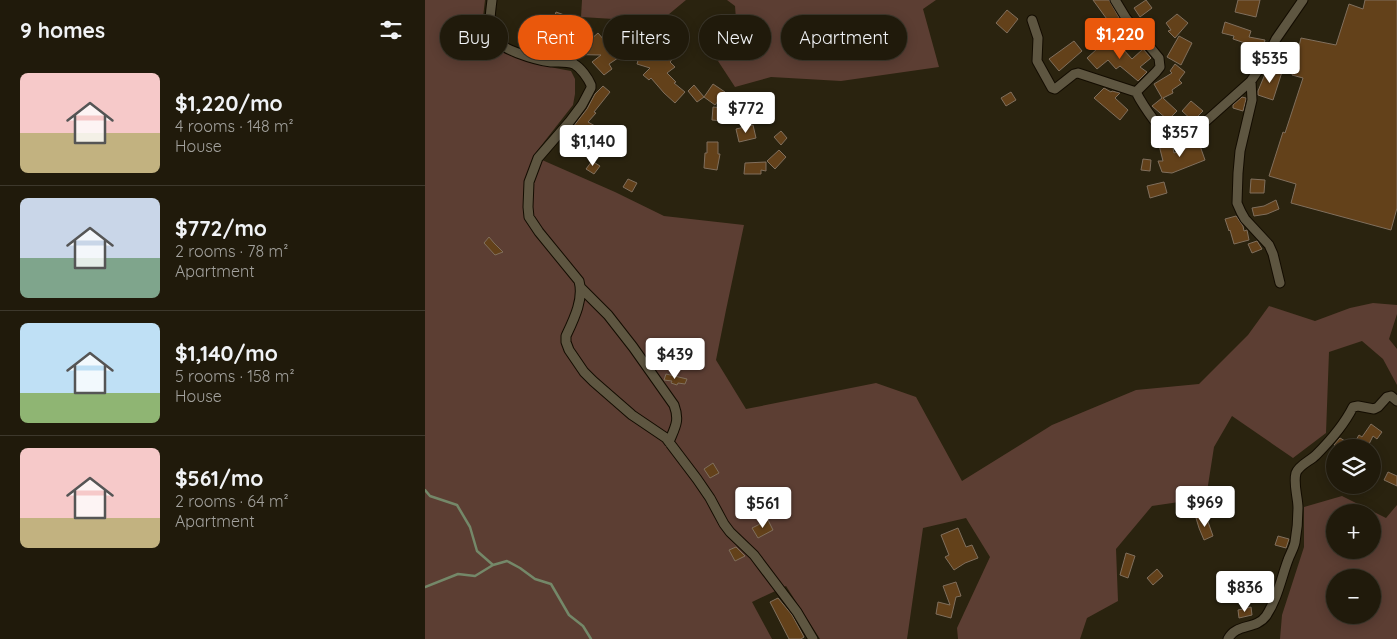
<!DOCTYPE html>
<html lang="en">
<head>
<meta charset="utf-8">
<style>
	:root { --surface:#201a0b; --page:#2d2719; --text:#f1f3f6; --muted:#a2a19d; --line:#3d382c; --accent:#ea580c }
	body { margin:0; font-family:Quicksand,sans-serif; background:var(--page); color:var(--text); height:100vh; display:flex; flex-direction:column; font-size:19px; white-space:nowrap }
	* { box-sizing:border-box; margin:0 }
	p { font-size:16px; color:var(--muted) }
	.icon { flex:none; width:28px; height:28px; fill:none; stroke:currentColor; stroke-width:2; stroke-linecap:round; stroke-linejoin:round }
	.map { position:relative; flex:1; overflow:hidden }
	.sheet { display:flex; flex-direction:column; background:var(--surface); width:425px }
	.sheet>* { flex:none }
	.top-card { position:absolute; left:15px; top:15px; width:475px; height:45px; display:flex; gap:10px }
	.buttons { position:absolute; left:901px; top:439px; display:grid; gap:10px }
	.buttons a { display:grid; place-items:center; width:55px; height:55px; border-radius:50%; background:var(--surface); box-shadow:0 2px 12px #0003,0 0 0 1px var(--line); font-size:25px }
	.price { position:absolute; translate:-50% -42px; padding:0 11px; border-radius:5px; background:#fff; color:#222; font-size:16px; line-height:32px; filter:drop-shadow(0 1px 2px #0008) }
	.price::after { content:''; position:absolute; left:50%; top:30px; width:15px; height:11px; margin-left:-8px; background:inherit; clip-path:polygon(0 0,100% 0,50% 100%) }
	.price.current { background:var(--accent); color:#fff }
	ul { padding:0; list-style:none }
	li { display:flex; align-items:center; gap:15px; height:125px; padding:0 20px }
	li+li { border-top:1px solid var(--line) }
	li span { display:grid; place-items:center; flex:none; width:140px; height:100px; border-radius:8px; color:#555 }
	li>.icon { margin-inline-start:auto }
	span .icon { width:60px; height:60px; fill:#fffc; stroke-width:1 }
	li b { font-size:21px }
	h2 { display:flex; justify-content:space-between; align-items:center; height:60px; padding:0 20px; font-size:21px }
	.chip { padding:0 18px; border-radius:22px; background:var(--surface); box-shadow:0 2px 12px #0003,0 0 0 1px var(--line); font-size:18px; line-height:45px }
	.chip.current { background:var(--accent); color:#fff }
	main { display:flex; flex:1; min-height:0 }
	.map>svg:first-child { display:block }
</style>
</head>
<body>
<main>
<section class="sheet">
<h2>9 homes<svg class="icon" aria-label="filters" viewBox="0 0 24 24"><path d="M4 7h16M4 17h16"/><circle cx="9" cy="7" r="2"/><circle cx="15" cy="17" r="2"/></svg></h2>
<ul>
<li><span style="background:linear-gradient(#f6c9c9 60%,#c2b280 0)"><svg class="icon" aria-label="home" viewBox="0 0 24 24"><path d="M3 11l9-7 9 7M6 9v11h12V9"/></svg></span><div><b>$1,220/mo</b><p>4 rooms · 148 m²</p><p>House</p></div></li>
<li><span style="background:linear-gradient(#c9d6e8 60%,#7fa58c 0)"><svg class="icon" aria-label="home" viewBox="0 0 24 24"><path d="M3 11l9-7 9 7M6 9v11h12V9"/></svg></span><div><b>$772/mo</b><p>2 rooms · 78 m²</p><p>Apartment</p></div></li>
<li><span style="background:linear-gradient(#bfe0f5 70%,#8fb573 0)"><svg class="icon" aria-label="home" viewBox="0 0 24 24"><path d="M3 11l9-7 9 7M6 9v11h12V9"/></svg></span><div><b>$1,140/mo</b><p>5 rooms · 158 m²</p><p>House</p></div></li>
<li><span style="background:linear-gradient(#f6c9c9 70%,#c2b280 0)"><svg class="icon" aria-label="home" viewBox="0 0 24 24"><path d="M3 11l9-7 9 7M6 9v11h12V9"/></svg></span><div><b>$561/mo</b><p>2 rooms · 64 m²</p><p>Apartment</p></div></li>
</ul>
</section>
<div class="map">
<svg width="972" height="639" viewBox="0 0 972 639">
	<rect width="100%" height="100%" fill="#2a230f"/>
	<path fill="#5c3e33" fill-rule="evenodd" d="M0,0H60L57,26L60,36L72,50L130,68L146,71L150,79V94L148,105L108,156L190,192L239,216L319,225L301,310L291,360L321,409L451,383L491,397L537,481L627,425L711,390L774,384L823,335L844,306L890,321L925,308L948,303L972,305V314L964,339L972,349V385L958,359L937,341L904,352L901,433L868,458L807,416L789,447L781,498L727,506L691,549L693,601L662,618L655,639H533L532,628L565,557L541,518L498,528L482,639H395L361,586L327,602L347,639H0Z
		M157,0H261L208,44L189,19L156,17Z
		M302,0H511L498,9L514,67L416,81L346,77L310,87L293,61L313,46L310,6Z
		M917,496L961,518L972,505V639H855L857,615L879,547V507ZM948,512V550H910V512ZM910,578H948V615H910Z"/>
	<g fill="none" stroke-linecap="round" stroke-linejoin="round">
		<path stroke="#748869" stroke-width="2.5" d="M0,490L5,496L32,505L45,527L52,551L68,565
			M0,587L33,574L50,576L68,565L82,561L95,568L110,579L126,584L144,615L158,626L166,639"/>
	</g>
	<path fill="#63411a" stroke="#806f5d" d="M668,0H684L696,21L707,36L703,40L692,29L686,20L684,22Z
		M721,0L727,8L715,17L709,8Z
		M813,0H835L831,17L810,12Z
		M940,0H972V208L966,230L866,203L871,184L844,176L858,132L860,133L878,78L867,75L876,38L911,45L924,4L938,9Z
		M582,10L593,19L582,33L571,23Z
		M131,12L142,16L139,24L128,21Z
		M752,14L763,23L750,38L743,31L746,30L741,23Z
		M800,22L826,31L824,37L840,40L837,51L825,48L826,45L808,39L809,36L797,33Z
		M173,33L186,48L187,46L196,56L184,64L187,69L179,75L167,62L176,55L127,54L125,43L132,42V39H146V36L157,34L158,46Z
		M100,34L111,39L107,47L96,42Z
		M754,36L767,43L756,65L742,57Z
		M683,39L693,52L698,49L707,59L718,49L726,58L715,67L722,72L713,81L695,66L691,69L683,60L672,69L662,58Z
		M649,41L657,51L634,71L624,59Z
		M250,42L256,50L245,62L250,67L242,73L251,82L249,83L260,92L250,103L239,93L226,78L224,80L218,75L225,68L212,64L215,54L220,56L235,47L236,49L244,43L246,46Z
		M750,64L760,72L754,80L757,83L747,90L748,93L738,98L752,111L743,120L727,106L737,98L729,84L747,73L745,71Z
		M843,67L857,72L848,100L833,95V91Z
		M288,84L300,92L290,105L279,97Z
		M269,85L279,97L272,102L263,91Z
		M178,86L185,92L169,112L171,113L163,122L177,130L171,141L148,127L162,109L170,94Z
		M679,88L686,92L687,91L695,93L690,98L703,110L695,120L669,98Z
		M586,92L591,100L581,106L576,98Z
		M320,96L341,98L340,110L319,108Z
		M817,97L821,98V99L818,111L808,108V105Z
		M766,101L778,111L768,121L757,111Z
		M288,107L308,109L309,122L287,120Z
		M328,125L331,138L314,142L311,129Z
		M356,131L362,138L356,145L349,137Z
		M282,142H293V154H295L292,170L279,168L280,153H282Z
		M741,143L748,148L749,153L774,143L780,160L747,173L737,172L733,161H738L734,145Z
		M354,150L361,157L350,169L342,161Z
		M718,159L726,160L725,171L716,170Z
		M167,161L175,166L169,174L161,169Z
		M341,162V171L336,170V174H319L320,163Z
		M203,179L212,183L207,192L198,187Z
		M826,179L840,180L839,193H825Z
		M739,182L742,193L725,198L722,186Z
		M851,200L854,209L842,214L829,216L827,208L839,206Z
		M811,216L818,226L819,231L822,230L824,240L809,244L805,230L804,231L800,219Z
		M64,237L69,243L78,252L70,255L59,243Z
		M832,241L837,249L827,253L823,244Z
		M241,374L262,379L260,384L253,383L252,385L246,383L247,381L239,380Z
		M946,424L957,432L952,439L948,436L942,448H933L928,445L934,435L937,437Z
		M915,438L932,448H914L909,445Z
		M288,463L294,473L285,478L279,469Z
		M963,472L972,476V486L959,480Z
		M781,516L788,536L779,540L774,528L771,518Z
		M343,520L348,530L333,538L327,528Z
		M533,528L541,547L547,545L553,558L540,563L529,570L520,557L524,555L516,535Z
		M853,536L864,539L861,548L850,545Z
		M311,547L320,556L310,561L304,550Z
		M701,553L710,556L703,578L695,575Z
		M732,569L738,576L728,585L722,578Z
		M531,582L536,596L531,597L526,618L511,614L513,602L525,605L518,586Z
		M353,598L367,615L379,637L376,639H364L345,602Z
		M826,607L827,615L814,618L813,610Z"/>
	<g fill="none" stroke-linecap="round" stroke-linejoin="round">
		<g stroke="#130c00" stroke-width="11">
			<path id="minor" d="M67,0C66,9 63,27 66,35C72,49 111,60 126,62C133,62 142,61 149,64C156,68 163,78 166,85V88L157,105L145,121L113,158L104,182L103,207L104,217L114,232L154,281C159,299 149,319 141,336V342L144,350L159,372L168,381L207,415L241,438L272,479L285,498L299,524L305,532L329,555L372,612L388,639
				M690,0L701,18L734,58L735,67L731,72L711,92
				M607,20L613,38L612,61L627,88L630,89L649,74L653,73L711,92C717,104 740,139 752,143L761,139L826,81L842,57L851,39L878,0
				M826,81L827,100L815,151L813,173L812,203L816,212L820,219L844,245L848,254L855,283
				M156,288L183,315L208,347L249,405C255,421 250,427 244,442
				M803,639C811,623 831,630 841,616C852,600 856,579 863,560C865,554 869,548 870,542C872,531 873,519 873,508C873,497 868,484 871,473C874,465 885,461 891,455C905,441 919,425 928,407L933,406L949,409L953,407L962,397L966,396L972,401"/>
		</g>
		<use href="#minor" stroke="#5e5641" stroke-width="9"/>
	</g>
</svg>
<div class="buttons">
<a><svg class="icon" aria-label="layers" viewBox="0 0 24 24"><path d="M12 4l9 5-9 5-9-5zM3 14l9 5 9-5"/></svg></a>
<a>+</a>
<a>−</a>
</div>
<b class="price current" style="left:695px;top:60px">$1,220</b>
<b class="price" style="left:845px;top:84px">$535</b>
<b class="price" style="left:321px;top:134px">$772</b>
<b class="price" style="left:755px;top:158px">$357</b>
<b class="price" style="left:168px;top:167px">$1,140</b>
<b class="price" style="left:250px;top:380px">$439</b>
<b class="price" style="left:780px;top:528px">$969</b>
<b class="price" style="left:338px;top:529px">$561</b>
<b class="price" style="left:820px;top:613px">$836</b>
<div class="top-card">
<a class="chip">Buy</a>
<a class="chip current">Rent</a>
<a class="chip">Filters</a>
<a class="chip">New</a>
<a class="chip">Apartment</a>
</div>
</div>
</main>
</body>
</html>
